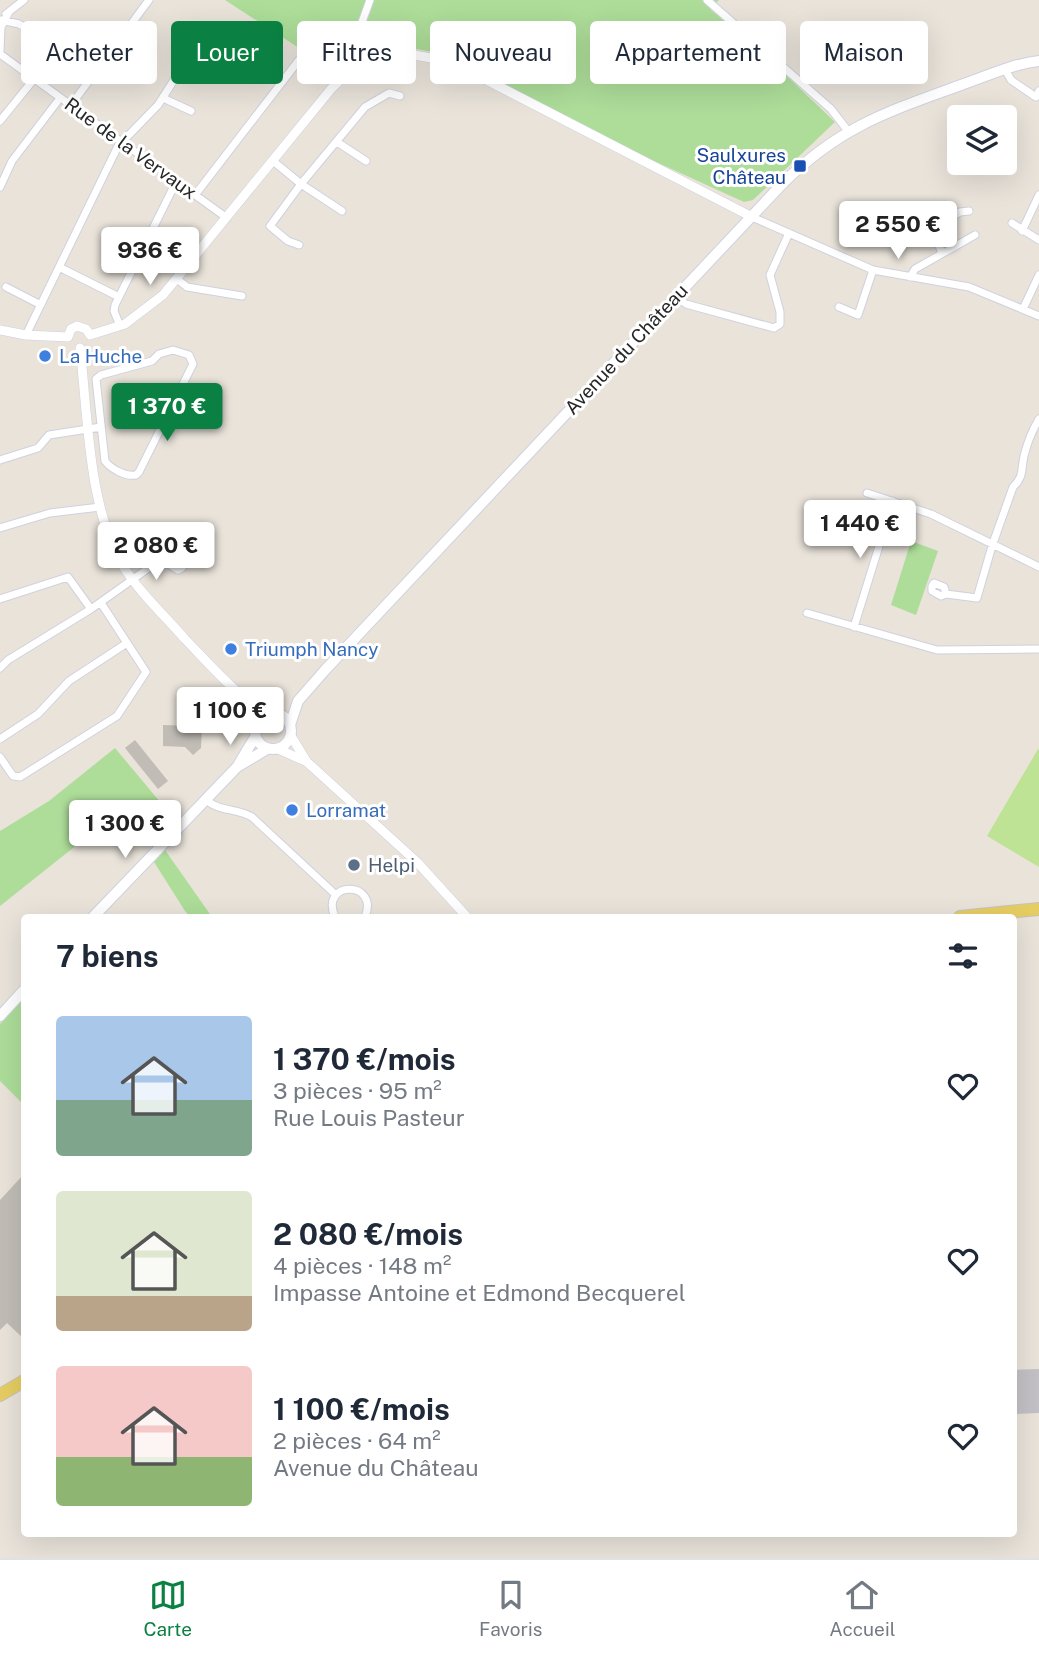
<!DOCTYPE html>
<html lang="fr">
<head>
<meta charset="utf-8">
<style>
	:root { --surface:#fff; --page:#f6f6f7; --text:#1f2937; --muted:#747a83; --line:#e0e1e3; --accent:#0b8043 }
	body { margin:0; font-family:"Public Sans",sans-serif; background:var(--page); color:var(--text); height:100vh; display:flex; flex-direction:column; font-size:26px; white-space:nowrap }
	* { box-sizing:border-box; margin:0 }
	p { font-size:23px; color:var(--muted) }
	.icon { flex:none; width:38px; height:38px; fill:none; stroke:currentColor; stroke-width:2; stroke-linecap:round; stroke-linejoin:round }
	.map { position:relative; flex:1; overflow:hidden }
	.panel { position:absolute; left:21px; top:914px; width:996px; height:623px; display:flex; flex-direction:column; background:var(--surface); border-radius:7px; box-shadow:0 7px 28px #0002 }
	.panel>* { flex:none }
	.banner { position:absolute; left:21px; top:21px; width:998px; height:63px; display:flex; gap:14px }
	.buttons { position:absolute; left:947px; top:105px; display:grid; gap:14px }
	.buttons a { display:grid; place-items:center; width:70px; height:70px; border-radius:7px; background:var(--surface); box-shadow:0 7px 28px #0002; font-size:35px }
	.price { position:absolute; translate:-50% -60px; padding:0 16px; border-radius:7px; background:#fff; color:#222; font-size:23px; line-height:46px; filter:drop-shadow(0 2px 4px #0008) }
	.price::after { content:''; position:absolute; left:50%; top:42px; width:21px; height:16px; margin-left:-10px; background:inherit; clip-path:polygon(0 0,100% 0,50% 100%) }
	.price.current { background:var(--accent); color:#fff }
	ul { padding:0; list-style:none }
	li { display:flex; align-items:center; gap:21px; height:175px; padding:0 35px }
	li span { display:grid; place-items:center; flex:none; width:196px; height:140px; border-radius:7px; color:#555 }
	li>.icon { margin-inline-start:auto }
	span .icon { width:84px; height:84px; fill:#fffc; stroke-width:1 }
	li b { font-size:30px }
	h2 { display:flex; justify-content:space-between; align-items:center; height:84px; padding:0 35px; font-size:30px }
	.pill { padding:0 24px; border-radius:7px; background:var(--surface); box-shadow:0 7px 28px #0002; font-size:24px; line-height:63px }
	.pill.current { background:var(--accent); color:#fff }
	.menu { display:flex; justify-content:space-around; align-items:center; height:98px; border-top:2px solid var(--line); background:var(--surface); font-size:19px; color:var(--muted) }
	.menu a { display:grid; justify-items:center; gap:4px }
	.menu .current { color:var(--accent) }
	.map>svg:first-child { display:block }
</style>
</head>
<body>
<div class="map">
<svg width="1039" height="1558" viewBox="0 0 1039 1558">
	<rect width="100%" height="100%" fill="#e9e3da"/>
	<path fill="#addd99" d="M225,0H719L710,9L772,62L835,122L753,200L744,202L654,161L444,54L411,48L358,51L338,67L302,50Z
		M911,541L938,551L916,615L891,605Z
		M115,748L176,821L153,847L122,809L0,906V831L49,801Z
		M165,850L212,917H190L185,911L154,862Z
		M24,998V1105L0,1081V1024Z"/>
	<path fill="#bfe395" d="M1038,749L1039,750V867L987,836Z"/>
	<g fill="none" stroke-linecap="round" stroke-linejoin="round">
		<path stroke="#c3c1c6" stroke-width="44" d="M1013,1392L1039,1391"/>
	</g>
	<path fill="#c1bdb6" d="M198,722L202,726L201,748L193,755L185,747L163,746V725L194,726Z
		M135,740L168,781L158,789L125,748Z
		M24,1174V1339L7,1323L0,1330V1200Z"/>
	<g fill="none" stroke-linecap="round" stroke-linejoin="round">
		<g stroke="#cfd1e0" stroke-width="9">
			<path id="minor" d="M707,0L831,109L848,131
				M6,14L24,0
				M1,20L19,24L29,30
				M0,52L1,27L9,12
				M0,54L227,218
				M1005,69L1011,80L1036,97L1039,91
				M351,70L349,58L370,0
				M163,98L191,111
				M71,105L149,0
				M0,121L34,79
				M122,142L158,105L194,49L202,47L223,59
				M337,142L366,161
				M273,161L301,184L270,226L288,241L299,245
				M0,187L12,161L57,102
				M195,195L299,60
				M342,211L301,184L365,107L389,93L400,96
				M752,217L873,270L969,287L1039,316
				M1012,223L1039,240
				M1022,231L1039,195
				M942,253L932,229L960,212L969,211
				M59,267L119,297
				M910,277L915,269L975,235
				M177,279L187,287L242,296
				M6,287L41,305
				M676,297L686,304L774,328L780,324V312L770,275L789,233
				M839,307L858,315L873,270
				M1023,309L1039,275
				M120,326L114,311L115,305L176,182
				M26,335L120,142
				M173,350L189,355L193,364L139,472L136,475C126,477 111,469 105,461L96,379L101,375L152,361L159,354Z
				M0,460L38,448L49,435L101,427
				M867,493L931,514L1039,567
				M0,528L50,513L100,507
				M946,594L944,587L934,583L932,586V591L941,596L946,594L977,598L992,546L1013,487C1024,477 1021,469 1024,456C1027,444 1033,429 1039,419
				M0,599L68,577L91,609
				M807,613L937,650L1039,649
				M854,627L893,501
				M0,668L8,660L91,609L167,555H177L185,563L182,568L178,570L162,560
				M0,739L38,714L69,681L127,643
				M0,757L13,776L20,777L117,716L146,672L101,603
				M206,800C220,812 237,808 252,817L336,895
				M335,917C319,880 380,880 365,917"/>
		</g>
		<g stroke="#cfd1e0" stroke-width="10">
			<path id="tertiary" d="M0,330L26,335L68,337
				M90,335L125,324L163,295L331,89C373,45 414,48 467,70L752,217
				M68,337L71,329L77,326L86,329L90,335
				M80,348C88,415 88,508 123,566C140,593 164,615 185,639C211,666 235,694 267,714
				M240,697L255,726
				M291,736L307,762L418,863L467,917
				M278,749L305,761"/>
		</g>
		<g stroke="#cfd1e0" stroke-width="12">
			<path id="secondary" d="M255 731a18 18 0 1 1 36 0a18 18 0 1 1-36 0Z
				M290,725L298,701L326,669L783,183C841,126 887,112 961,85C987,76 1012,64 1039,61
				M237,767L267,749
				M93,917L237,767L255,737
				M0,1016L24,990"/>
		</g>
		<g stroke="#c3c3c3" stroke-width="14">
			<path id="primary" d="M960,917L1039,909
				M0,1395L24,1381"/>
		</g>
		<use href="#minor" stroke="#fff" stroke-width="7"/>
		<use href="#tertiary" stroke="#fff" stroke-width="9"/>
		<use href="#secondary" stroke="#fff" stroke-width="10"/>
		<use href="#primary" stroke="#e6cd62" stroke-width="12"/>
	</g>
	<rect fill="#1a4fb4" stroke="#fff" stroke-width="2.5" x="793" y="159" width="14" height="14" rx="3.5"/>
	<g fill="#3f7fe0" stroke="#fff" stroke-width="2.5">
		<circle cx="45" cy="356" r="7"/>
		<circle cx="231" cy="649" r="7"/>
		<circle cx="292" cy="810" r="7"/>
	</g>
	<circle fill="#5c6f8a" stroke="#fff" stroke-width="2.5" cx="354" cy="865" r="7"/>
	<g text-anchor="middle" stroke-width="6" stroke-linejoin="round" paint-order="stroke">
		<g font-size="19" fill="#272727" stroke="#fff">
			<text transform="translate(131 148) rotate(36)" y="7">Rue de la Vervaux</text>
			<text transform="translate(626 349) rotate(-47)" y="7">Avenue du Château</text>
		</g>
		<g font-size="19" fill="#164399" stroke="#fff" text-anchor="end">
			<text x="786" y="162">Saulxures<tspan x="786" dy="22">Château</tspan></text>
		</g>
		<g font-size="19" fill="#366cbe" stroke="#fff" text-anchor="start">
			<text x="59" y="363">La Huche</text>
			<text x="245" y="656">Triumph Nancy</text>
			<text x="306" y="817">Lorramat</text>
		</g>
		<g font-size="19" fill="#4e5e75" stroke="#fff" text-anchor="start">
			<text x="368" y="872">Helpi</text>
		</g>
	</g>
</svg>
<div class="buttons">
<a><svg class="icon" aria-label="layers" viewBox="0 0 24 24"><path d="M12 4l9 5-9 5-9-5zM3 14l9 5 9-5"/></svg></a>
</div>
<b class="price" style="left:898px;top:261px">2 550 €</b>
<b class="price" style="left:150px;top:287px">936 €</b>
<b class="price current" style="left:167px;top:443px">1 370 €</b>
<b class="price" style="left:860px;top:560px">1 440 €</b>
<b class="price" style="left:156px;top:582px">2 080 €</b>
<b class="price" style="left:230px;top:747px">1 100 €</b>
<b class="price" style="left:125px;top:860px">1 300 €</b>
<div class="banner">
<a class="pill">Acheter</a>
<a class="pill current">Louer</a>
<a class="pill">Filtres</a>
<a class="pill">Nouveau</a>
<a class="pill">Appartement</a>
<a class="pill">Maison</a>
</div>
<section class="panel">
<h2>7 biens<svg class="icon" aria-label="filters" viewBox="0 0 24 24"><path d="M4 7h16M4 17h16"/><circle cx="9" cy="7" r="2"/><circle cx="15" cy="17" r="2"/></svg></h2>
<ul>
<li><span style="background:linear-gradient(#a9c7e8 60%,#7fa58c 0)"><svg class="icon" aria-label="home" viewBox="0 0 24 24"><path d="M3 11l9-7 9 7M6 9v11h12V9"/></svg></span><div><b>1 370 €/mois</b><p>3 pièces · 95 m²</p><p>Rue Louis Pasteur</p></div><svg class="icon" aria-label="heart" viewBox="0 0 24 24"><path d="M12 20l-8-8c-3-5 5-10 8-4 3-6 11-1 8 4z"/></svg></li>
<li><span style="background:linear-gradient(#dfe7d0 75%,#b9a48a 0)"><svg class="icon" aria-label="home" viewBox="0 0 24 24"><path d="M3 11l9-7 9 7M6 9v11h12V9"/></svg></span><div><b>2 080 €/mois</b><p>4 pièces · 148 m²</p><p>Impasse Antoine et Edmond Becquerel</p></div><svg class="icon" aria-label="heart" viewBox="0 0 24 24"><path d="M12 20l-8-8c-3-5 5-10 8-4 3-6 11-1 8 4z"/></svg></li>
<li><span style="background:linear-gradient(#f6c9c9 65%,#8fb573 0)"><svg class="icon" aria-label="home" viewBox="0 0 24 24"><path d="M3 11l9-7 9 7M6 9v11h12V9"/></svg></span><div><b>1 100 €/mois</b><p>2 pièces · 64 m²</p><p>Avenue du Château</p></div><svg class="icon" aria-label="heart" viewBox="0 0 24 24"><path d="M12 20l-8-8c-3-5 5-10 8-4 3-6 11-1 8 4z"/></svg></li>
</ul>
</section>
</div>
<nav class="menu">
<a class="current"><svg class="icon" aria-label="map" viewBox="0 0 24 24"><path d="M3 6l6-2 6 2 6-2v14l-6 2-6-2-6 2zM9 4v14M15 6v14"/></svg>Carte</a>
<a><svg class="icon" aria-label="saved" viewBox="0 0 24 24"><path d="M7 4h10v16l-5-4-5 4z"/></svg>Favoris</a>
<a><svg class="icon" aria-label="home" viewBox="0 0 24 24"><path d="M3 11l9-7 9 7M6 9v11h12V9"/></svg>Accueil</a>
</nav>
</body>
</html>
